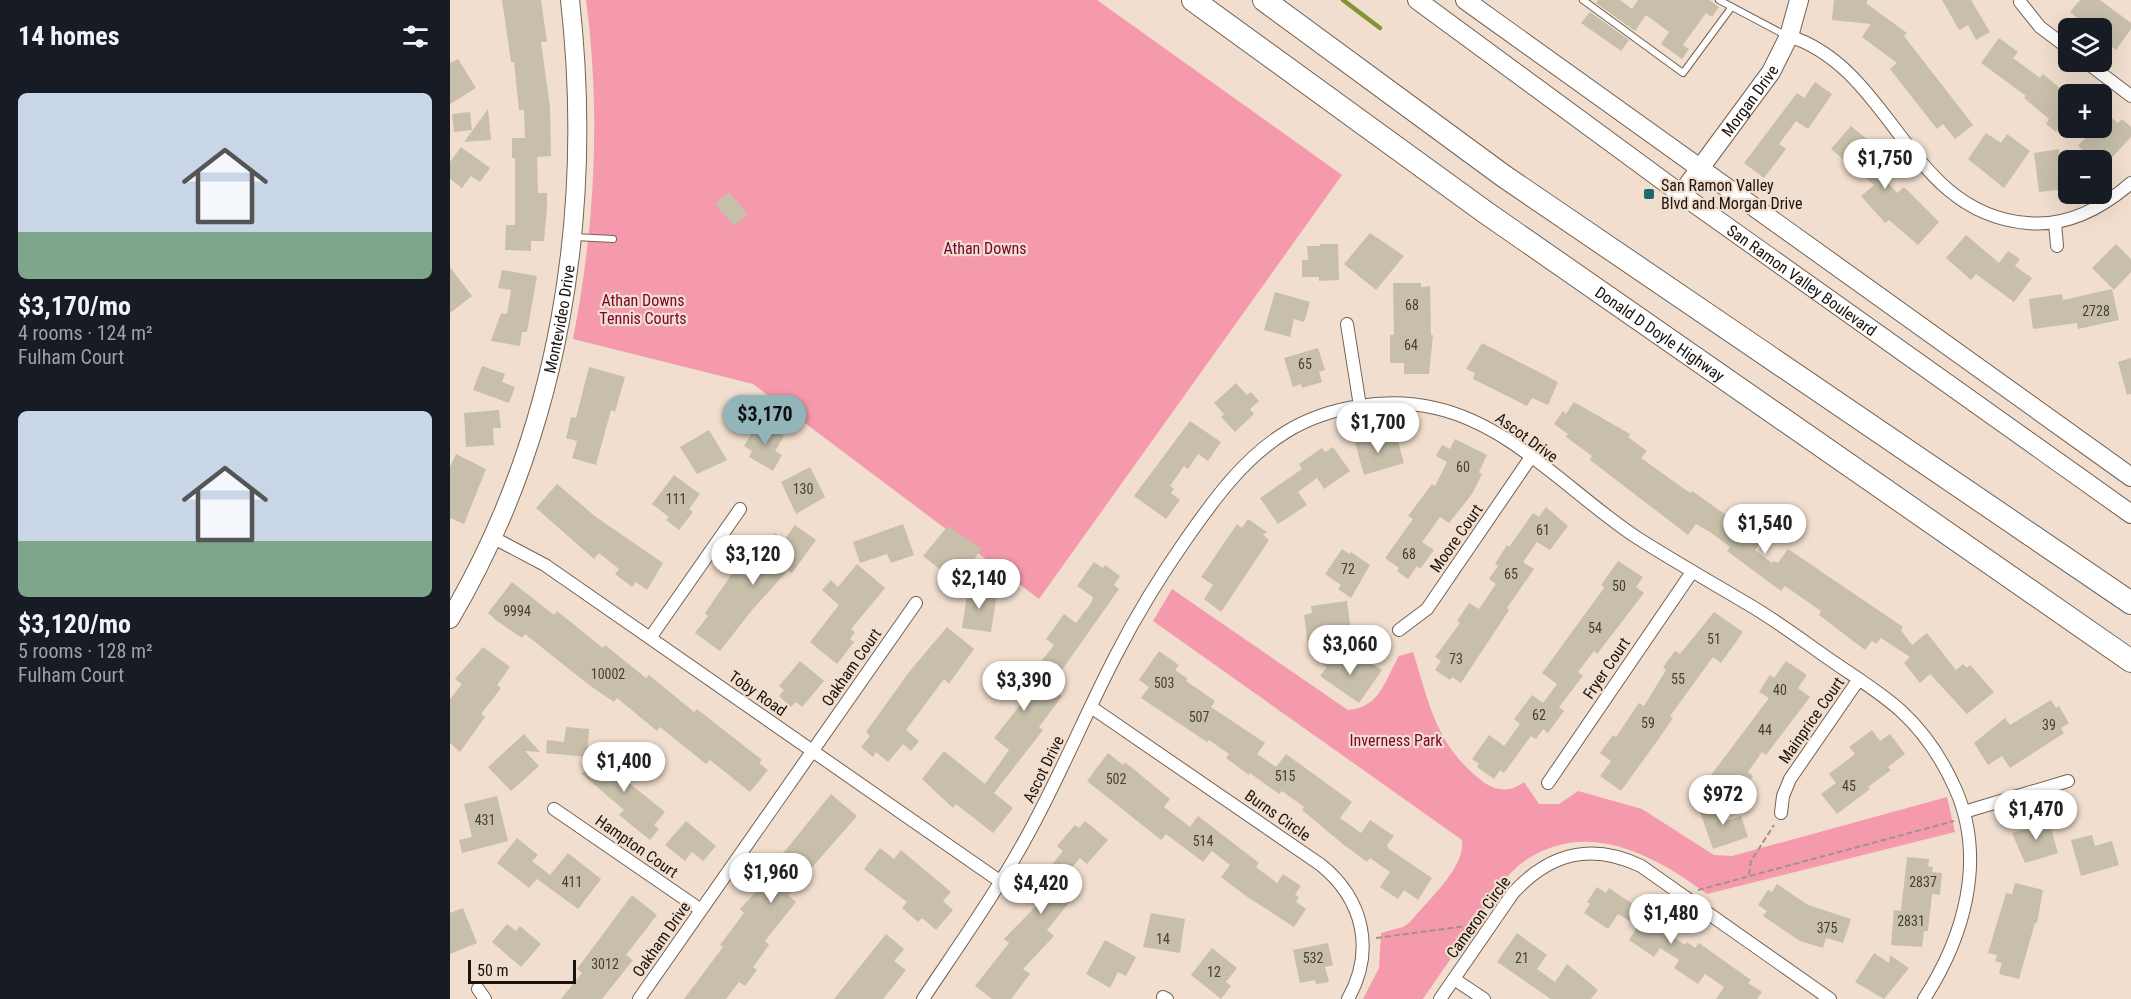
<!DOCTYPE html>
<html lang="en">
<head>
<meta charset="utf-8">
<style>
	:root { --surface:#171b24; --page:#242831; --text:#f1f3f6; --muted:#9ea1a6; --accent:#91b5b9 }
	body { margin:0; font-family:"Roboto Condensed",sans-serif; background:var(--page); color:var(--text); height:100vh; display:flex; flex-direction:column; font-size:22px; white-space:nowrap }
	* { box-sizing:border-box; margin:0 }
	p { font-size:20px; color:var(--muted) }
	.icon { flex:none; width:33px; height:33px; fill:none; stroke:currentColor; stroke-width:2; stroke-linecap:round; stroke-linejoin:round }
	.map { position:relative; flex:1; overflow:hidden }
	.side { display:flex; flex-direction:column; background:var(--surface); width:450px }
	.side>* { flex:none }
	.fabs { position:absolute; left:1608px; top:18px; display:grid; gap:12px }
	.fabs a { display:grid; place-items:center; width:54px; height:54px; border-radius:9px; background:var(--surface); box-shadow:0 6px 24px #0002; font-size:30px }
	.scale { position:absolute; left:18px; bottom:15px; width:108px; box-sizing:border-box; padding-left:6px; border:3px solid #1a130e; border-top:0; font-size:16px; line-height:21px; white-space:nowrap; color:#1a130e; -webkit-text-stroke:4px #f1dece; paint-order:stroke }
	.price { position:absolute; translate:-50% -51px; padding:0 14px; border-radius:21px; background:#fff; color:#222; font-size:20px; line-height:39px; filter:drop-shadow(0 2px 3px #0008) }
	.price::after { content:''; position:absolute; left:50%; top:36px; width:18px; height:14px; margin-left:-9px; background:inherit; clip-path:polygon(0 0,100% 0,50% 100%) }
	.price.selected { background:var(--accent); color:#111 }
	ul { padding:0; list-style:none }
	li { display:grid; align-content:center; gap:12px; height:318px; padding:0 18px }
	li span { display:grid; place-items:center; height:186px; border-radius:9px; color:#555 }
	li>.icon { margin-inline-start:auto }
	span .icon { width:108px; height:108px; fill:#fffc; stroke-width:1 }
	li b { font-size:26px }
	h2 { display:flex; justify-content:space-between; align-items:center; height:72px; padding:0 18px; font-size:26px }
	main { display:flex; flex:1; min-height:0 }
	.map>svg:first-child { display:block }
</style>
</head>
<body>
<main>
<section class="side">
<h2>14 homes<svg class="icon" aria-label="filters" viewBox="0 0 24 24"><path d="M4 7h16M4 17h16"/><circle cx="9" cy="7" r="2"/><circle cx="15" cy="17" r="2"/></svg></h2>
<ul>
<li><span style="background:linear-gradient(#c9d6e8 75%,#7fa58c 0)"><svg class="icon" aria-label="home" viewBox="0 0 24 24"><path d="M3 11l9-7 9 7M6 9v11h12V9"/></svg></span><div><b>$3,170/mo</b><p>4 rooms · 124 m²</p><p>Fulham Court</p></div></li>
<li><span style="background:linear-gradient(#c9d6e8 70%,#7fa58c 0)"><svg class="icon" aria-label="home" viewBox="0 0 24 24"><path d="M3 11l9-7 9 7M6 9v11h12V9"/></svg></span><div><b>$3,120/mo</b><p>5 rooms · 128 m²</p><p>Fulham Court</p></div></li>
</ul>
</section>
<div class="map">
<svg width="1681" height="999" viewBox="0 0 1681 999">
	<rect width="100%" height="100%" fill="#f1dece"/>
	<path fill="#f59aac" d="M136,0H647L892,175L589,599L303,384L123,339C145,226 151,114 136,0Z
		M722,589L898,710C930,707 934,682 949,656L963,652C980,705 985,744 1032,781C1045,791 1060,793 1074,782L1089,804H1109L1128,791L1192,809L1264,855L1282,856L1497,797L1505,832L1257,894C1202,854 1137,818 1073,862C1055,875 1042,898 1030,916C1011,944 992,971 973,999H913L929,968L931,933L953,927L960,922C977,901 1016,867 1012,840L703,621Z"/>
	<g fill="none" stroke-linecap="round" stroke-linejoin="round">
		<path stroke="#839337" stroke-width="4.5" d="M893,0L930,28"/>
	</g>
	<path fill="#c7bfaa" d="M52,0H91L97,42H91L100,107L101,156L87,157L88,193H97V206L94,241H81V251L55,250L56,225H65V158H62V138H75L74,110H69L64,62H61Z
		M1148,0H1170L1182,9L1188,0H1259L1269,7L1262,17L1256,13L1233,45L1239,49L1232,59L1211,44L1219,32L1196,15L1185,31L1146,3Z
		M1384,0H1417V4L1457,33L1454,36L1523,125L1505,139L1493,124L1487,129L1440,69L1447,63L1412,37L1421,24L1382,20Z
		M1492,0H1521L1540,32L1526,40L1518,25L1509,30Z
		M1630,0H1650L1681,23V29L1666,50L1652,39V28H1639L1620,12Z
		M1140,12L1179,40L1171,51L1131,23Z
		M1549,38L1568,52L1563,58L1590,78L1593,74L1618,95V116L1606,132L1596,124L1599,119L1574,98L1576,96L1531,63Z
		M8,59L26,88L0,104V63Z
		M1365,82L1382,94L1358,129L1346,121L1329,144L1336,149L1314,178L1294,163L1347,93L1354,98Z
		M38,109L41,140L14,142Z
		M1652,110L1668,123L1672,119L1681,127V137L1653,167L1652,160H1645L1628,146L1644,128H1652Z
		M20,112L22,130L4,132L2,114Z
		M1401,126L1419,141L1414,146L1430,159L1424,166L1447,193L1454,187L1489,222L1468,245L1439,220L1435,223L1411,196L1424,185L1381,149Z
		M1536,133L1551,143L1557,134L1580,151L1554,188L1518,159Z
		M11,147L40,168L30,182L21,176L12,188L0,179V162Z
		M1609,149L1611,166L1618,158V189L1589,192L1584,153Z
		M279,192L298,214L284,226L265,204Z
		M920,233L954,256L926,290L894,264Z
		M1516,235L1549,263L1558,251L1570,259L1565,266L1582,278L1564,302L1526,274L1521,280L1496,258Z
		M870,244H888L889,280L869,281V277H852V260H858L857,246H870Z
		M1666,244L1681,259V272L1664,290L1642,268Z
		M0,267L22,296L0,313Z
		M52,270L87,276L77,332H72L70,346L41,341L51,313L57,314L61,290L48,288Z
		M943,283H971V287L980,286L981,335H983L979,374H954V363H940V335H944Z
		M1662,289L1669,320L1628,329L1627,323L1583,329L1579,299L1612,294L1613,300Z
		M825,292L860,302L854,322L844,319L840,337L814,330Z
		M1032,343L1108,382L1098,405L1082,398L1077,406L1023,379L1025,373L1016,369Z
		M868,348L875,370L869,372L872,382L852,388L851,384L843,387L834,358Z
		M1681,358V394L1677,395L1668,362Z
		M32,366L55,374L52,382L65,387L59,403L23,390Z
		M139,367L175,377L165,412L161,410L146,465L122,458L127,441L116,438L121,417L126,418Z
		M786,383L797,395L801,392L809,401L800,409L804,414L785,432L771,417L774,414L764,403Z
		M1124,402L1180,434L1178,437L1197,451L1191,458L1240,493L1242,491L1289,524L1292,519L1315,536L1305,550L1322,563L1324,561L1328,563L1338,549L1453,627L1451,630L1462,645L1477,633L1506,670L1513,664L1517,668L1520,665L1544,692L1517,714L1480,674L1470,683L1454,663L1460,657L1431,638L1426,644L1422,641L1415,650L1369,615L1371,611L1335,586L1331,591L1277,551L1280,547L1260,532L1246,524L1238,535L1140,460L1142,456L1116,437L1118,434L1104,424L1113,411L1116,414Z
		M49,410L51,428H43L44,445L16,447L14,413Z
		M309,421L334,436L325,451L332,455L323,471L299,457L302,451L294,446Z
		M740,421L771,442L758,461L748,454L738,469L734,466L720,486L724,489L721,493L730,500L716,519L684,496Z
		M259,430L277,460L247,474L230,447Z
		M924,433L927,444L947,438L954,463L914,475L904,439Z
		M1005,439L1037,455L1029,472L1032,474L1022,494L999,523L990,517L972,542L984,550L970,569L967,566L958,579L947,571L949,568L935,558L963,519L958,516L982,484L985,486L997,462L986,456L992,445L1000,449Z
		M883,447L900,471L874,489L867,478L848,492L857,505L828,524L810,498L852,469L849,464L872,448L875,452Z
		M6,454L36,469L14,524L0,518V467Z
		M360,467L375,497L346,514L331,482Z
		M224,475L250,494L239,509L243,512L229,530L216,520L219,517L202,504Z
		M107,484L146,517L213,563L197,590L186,582L182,587L165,574L169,569L149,553L144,559L86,508Z
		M1096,507L1118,526L1100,550L1087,542L1073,562L1084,569L1057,608L1059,610L1011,683L1002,677L1000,680L985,670L991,661L985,657L1010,623L1007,621L1019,603L1029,609L1046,584L1039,579L1048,566L1045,564L1057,545L1059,547L1083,513L1089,517Z
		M798,519L817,532L813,535L819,540L771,612L754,599L763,585L751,577L787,524L792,528Z
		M453,524L464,555L441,563L437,554L410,563L403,542Z
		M345,525L366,540L342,573L338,570L302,610L270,651L245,633L258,616L255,613L286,568L295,576L315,552L312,551L325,533L334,540Z
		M498,526L532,549L506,582L473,556Z
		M892,549L899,554L901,552L920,565L901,598L888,589L891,585L875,574Z
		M1168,561L1193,577L1186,587L1194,593L1147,654L1144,651L1128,672L1133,676L1109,707L1114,711L1098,733L1093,729L1086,739L1081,736L1054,773L1050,770L1044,779L1027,767L1029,764L1022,759L1039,735L1054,746L1070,724L1064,719L1082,695L1093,703L1107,684L1092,673L1154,588L1151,585Z
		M644,562L653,568L655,565L670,576L664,585L669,589L600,687L612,696L589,727L593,730L544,793L563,808L543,833L506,804L503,808L472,779L494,751L535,784L559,750L544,738L575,699L567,693L604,645L596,639L614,614L626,623L641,603L643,597L627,586Z
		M407,564L435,588L401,629L405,632L400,639L404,642L387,664L360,642L389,605L372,590L381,580L388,587Z
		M62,582L104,615L107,611L153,648L155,645L196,678L199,675L244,712L247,709L312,760L309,763L318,770L300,792L260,760L256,764L210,727L207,731L167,698L164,702L139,685L75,634L72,638L47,621L38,613Z
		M518,588L547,593L541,632L512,628Z
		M897,601L902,639L858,646L854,615L862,613L861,606Z
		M1264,612L1293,632L1271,663L1263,657L1220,716L1223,718L1205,744L1171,791L1150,776L1161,761L1150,753L1163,735L1166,737L1189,703L1194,706L1216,670L1213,667L1225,651L1230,654Z
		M497,627L524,649L499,684L494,679L456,730L469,741L461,751L453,744L438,762L426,752L423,757L411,747L420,736L416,732L459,672Z
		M33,647L60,667L47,685L51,688L31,714L35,717L10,752L0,743V699L12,684L5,679Z
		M709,651L729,665L725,670L738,679L736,681L765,701L761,707L815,743L807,754L826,767L836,754L902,802L890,818L911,833L920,820L944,836L937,845L939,849L982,878L968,900L954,890L948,899L930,887L940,872L920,858L917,862L894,845L852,810L854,807L832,791L829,794L800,773L799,775L776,758L779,754L759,740L757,742L691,698L699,687L689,680Z
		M880,652L900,666L902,662L907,666L913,658L932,670L909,703L870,676L877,667L872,664Z
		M350,661L374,681L352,707L346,702L341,707L329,696L334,690L329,686Z
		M1336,661L1357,675L1348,688L1360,697L1316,755L1312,752L1298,772L1303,776L1286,799L1273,789L1276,785L1261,775L1319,698L1309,692L1320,675L1324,678Z
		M1601,700L1606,708L1609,706L1619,723L1611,728L1614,733L1560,768L1552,756L1538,765L1524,743L1555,718L1560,725Z
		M116,727L139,729L137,757L96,753L97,740L114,742Z
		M1422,730L1430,741L1440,734L1455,754L1438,767L1441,770L1418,787L1420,789L1387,814L1371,794L1386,783L1379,774L1405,754L1399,747Z
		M74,734L90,752L75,751L89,766L61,791L38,767Z
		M153,748L186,773L178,782L215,812L204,825L209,829L200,840L169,815L174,810L132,774Z
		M658,753L673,765L675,762L720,799L714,807L740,827L748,816L809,863L806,867L827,883L833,874L851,886L845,895L849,897L846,902L856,909L844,927L796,896L771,877L780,865L762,851L753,862L716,834L711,840L637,781Z
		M381,794L407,816L338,895L346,902L315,941L319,945L303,967L307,970L295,986L289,982L276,999H234L273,947L270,945L294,913L290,909L326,870L322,867Z
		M47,796L58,841L12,853L9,840L22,837L14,804Z
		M1286,799L1269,823L1291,816L1298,837L1263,849L1250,812Z
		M1598,818L1608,853L1575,863L1562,833L1578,829L1577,825Z
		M236,821L266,846L253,861L242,852L235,861L215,845Z
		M635,821L658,840L637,864L630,858L615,876L630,889L597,930L604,936L573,969L580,974L561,999H542L525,986L559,943L554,939L590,902L581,895L595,879L592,877L613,851L607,846L625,825L629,828Z
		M1642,835L1645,846L1662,841L1669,865L1631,876L1621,840Z
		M67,838L88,855L82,861L100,875L118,853L151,879L128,909L87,879L79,888L47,863Z
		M430,848L444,859L451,850L501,892L493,901L503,910L486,930L472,918L468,922L452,908L457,902L414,869Z
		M1457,857L1479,859L1478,866L1483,867L1482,872L1492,873L1490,895L1482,894L1478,931H1474L1472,947L1441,945L1444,910L1451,911Z
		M1565,883L1593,890L1587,923H1585L1569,979L1549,974L1552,963L1545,961L1547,955L1538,953L1556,893L1562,894Z
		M1327,884L1358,905L1401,919L1393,943L1376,938L1373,948L1350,941L1313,916L1317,911L1308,905L1318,890L1322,892Z
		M1147,887L1156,893L1159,888L1193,911L1196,908L1217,924L1213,929L1235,945L1237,942L1245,948L1249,943L1301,980L1298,983L1312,992L1307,999H1266L1274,987L1255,974L1248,984L1224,968L1229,960L1210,948L1204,957L1179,940L1188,926L1168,914L1158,929L1134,913L1140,904L1137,902Z
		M182,895L207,915L176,955L183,960L152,999H111L132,973L127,969Z
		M13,908L27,943L0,954V913Z
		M701,913L735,919L730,953L693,947Z
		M57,924L66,931L70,926L91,944L71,967L42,942Z
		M1067,933L1097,955L1087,969L1105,982L1117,964L1148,990L1141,999H1101L1047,962Z
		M436,934L454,949L444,961L456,970L433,999H384Z
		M655,940L686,957L676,976L668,972L660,988L636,974Z
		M878,943L883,965L875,967L879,982L866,984L865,980L850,983L843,950Z
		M762,948L787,968L776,982L781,986L771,999L741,975Z
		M1424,953L1439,963L1440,955L1459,968L1434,999L1405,982Z"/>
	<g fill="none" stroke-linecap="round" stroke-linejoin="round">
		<g stroke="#736355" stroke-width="8">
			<path id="lane" d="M1133,0L1233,73L1281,8
				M1269,0L1337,36
				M125,237L163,239"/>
		</g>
		<g stroke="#736355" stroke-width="14">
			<path id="street" d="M1570,2L1590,27L1618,48
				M1339,36C1444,70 1457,213 1577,223C1616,227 1652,208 1681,183
				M1636,62L1681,96
				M1605,223L1607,246
				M897,324L910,406
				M42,537L95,565L551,882
				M949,630L977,609L1081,457
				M200,638L290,509
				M641,707L871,865C914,900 925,951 898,999
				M1098,783L1242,572
				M104,809L251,910
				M1514,812L1618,781
				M1331,813L1333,796L1340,779L1409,679
				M1004,979L1034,999
				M28,989L35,999
				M713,997L717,999
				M189,999L466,603
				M473,999C511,942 551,886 583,825C613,769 637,711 666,655C687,614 711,575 737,538C765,498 794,458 836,432C878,406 937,397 985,408C1062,425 1121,494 1186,537C1222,560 1259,581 1296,603C1326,620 1353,641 1382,661C1405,677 1430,692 1451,711C1474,732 1492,759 1505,788C1537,859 1514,937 1474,999
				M990,999L1063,893C1100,853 1141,842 1191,866L1380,999"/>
		</g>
		<g stroke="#736355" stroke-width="20">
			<g id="secondary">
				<path id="s1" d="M967,0L1231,194L1681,514"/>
				<path d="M1015,0L1681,477"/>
				<path id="s2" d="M1231,194L1321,72L1339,36L1349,0"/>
				<path id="s3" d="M0,619C110,432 144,214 120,0"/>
			</g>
		</g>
		<g stroke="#736355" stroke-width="24">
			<g id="highway">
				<path id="s4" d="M743,0L1035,212L1681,661"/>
				<path d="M814,0L1055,177L1681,603"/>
			</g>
		</g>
		<path stroke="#a19387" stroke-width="2" stroke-dasharray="6 3" stroke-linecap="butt" d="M1199,194L1205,197
			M1299,875L1301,861L1324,825
			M1248,890L1504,821
			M926,938L1024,925"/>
		<use href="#lane" stroke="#fff" stroke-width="6"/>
		<use href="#street" stroke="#fff" stroke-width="12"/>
		<use href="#secondary" stroke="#fff" stroke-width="18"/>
		<use href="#highway" stroke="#fff" stroke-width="22"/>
	</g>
	<rect fill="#1c696e" stroke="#f1dece" stroke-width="2" x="1193" y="188" width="12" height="12" rx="3"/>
	<g text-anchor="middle" stroke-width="4.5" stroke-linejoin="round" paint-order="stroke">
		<g font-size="14" fill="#453e35">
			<text x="962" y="310">68</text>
			<text x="1646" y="316">2728</text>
			<text x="961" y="350">64</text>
			<text x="855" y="369">65</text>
			<text x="1013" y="472">60</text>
			<text x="353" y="494">130</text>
			<text x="226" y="504">111</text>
			<text x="1093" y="535">61</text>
			<text x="959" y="559">68</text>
			<text x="898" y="574">72</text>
			<text x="1061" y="579">65</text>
			<text x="1169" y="591">50</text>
			<text x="67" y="616">9994</text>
			<text x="1145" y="633">54</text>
			<text x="1264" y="644">51</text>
			<text x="1006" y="664">73</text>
			<text x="158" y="679">10002</text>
			<text x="1228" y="684">55</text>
			<text x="714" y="688">503</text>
			<text x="1330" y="695">40</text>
			<text x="1089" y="720">62</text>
			<text x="749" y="722">507</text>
			<text x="1198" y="728">59</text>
			<text x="1599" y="730">39</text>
			<text x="1315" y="735">44</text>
			<text x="835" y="781">515</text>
			<text x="666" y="784">502</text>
			<text x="1399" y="791">45</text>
			<text x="35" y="825">431</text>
			<text x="753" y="846">514</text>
			<text x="122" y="887">411</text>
			<text x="1473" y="887">2837</text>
			<text x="1461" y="926">2831</text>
			<text x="1377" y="933">375</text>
			<text x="713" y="944">14</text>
			<text x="863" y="963">532</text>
			<text x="1072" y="963">21</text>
			<text x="155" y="969">3012</text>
			<text x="764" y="977">12</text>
		</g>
		<g font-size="16" fill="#1a130e" stroke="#f1dece">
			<text dy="6" stroke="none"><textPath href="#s2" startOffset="116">Morgan Drive</textPath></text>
			<text dy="6" stroke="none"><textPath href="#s1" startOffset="476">San Ramon Valley Boulevard</textPath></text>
			<text dy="6" stroke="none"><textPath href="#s3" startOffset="321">Montevideo Drive</textPath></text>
			<text dy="6" stroke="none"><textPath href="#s4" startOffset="574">Donald D Doyle Highway</textPath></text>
			<text transform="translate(1077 437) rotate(36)" y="6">Ascot Drive</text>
			<text transform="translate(1006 538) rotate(-55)" y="6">Moore Court</text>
			<text transform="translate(401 667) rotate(-55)" y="6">Oakham Court</text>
			<text transform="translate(1156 668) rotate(-56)" y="6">Fryer Court</text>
			<text transform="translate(308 693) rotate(35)" y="6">Toby Road</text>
			<text transform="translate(1361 720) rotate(-55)" y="6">Mainprice Court</text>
			<text transform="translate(593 769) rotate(-64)" y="6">Ascot Drive</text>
			<text transform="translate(828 815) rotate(35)" y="6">Burns Circle</text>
			<text transform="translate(187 846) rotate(35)" y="6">Hampton Court</text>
			<text transform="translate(1028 917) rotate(-54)" y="6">Cameron Circle</text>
			<text transform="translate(211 939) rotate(-55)" y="6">Oakham Drive</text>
		</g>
		<g font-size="16" fill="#1a130e" stroke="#f1dece" text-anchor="start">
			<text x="1211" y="191">San Ramon Valley<tspan x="1211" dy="18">Blvd and Morgan Drive</tspan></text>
		</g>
		<g font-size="16" fill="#7a0133" stroke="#f1dece">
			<text x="535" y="254">Athan Downs</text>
			<text x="193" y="306">Athan Downs<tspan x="193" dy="18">Tennis Courts</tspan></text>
			<text x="946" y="746">Inverness Park</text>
		</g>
	</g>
</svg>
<div class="fabs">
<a><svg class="icon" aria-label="layers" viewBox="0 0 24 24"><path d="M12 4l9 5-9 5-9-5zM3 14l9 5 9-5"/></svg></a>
<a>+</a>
<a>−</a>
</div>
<div class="scale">50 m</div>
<b class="price" style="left:1435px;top:190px">$1,750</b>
<b class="price selected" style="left:315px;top:446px">$3,170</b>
<b class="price" style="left:928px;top:454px">$1,700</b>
<b class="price" style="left:1315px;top:555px">$1,540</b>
<b class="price" style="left:303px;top:586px">$3,120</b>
<b class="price" style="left:529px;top:610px">$2,140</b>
<b class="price" style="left:900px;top:676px">$3,060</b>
<b class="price" style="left:574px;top:712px">$3,390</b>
<b class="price" style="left:174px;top:793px">$1,400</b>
<b class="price" style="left:1273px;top:826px">$972</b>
<b class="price" style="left:1586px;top:841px">$1,470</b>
<b class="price" style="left:321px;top:904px">$1,960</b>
<b class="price" style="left:591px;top:915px">$4,420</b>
<b class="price" style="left:1221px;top:945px">$1,480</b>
</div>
</main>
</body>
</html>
